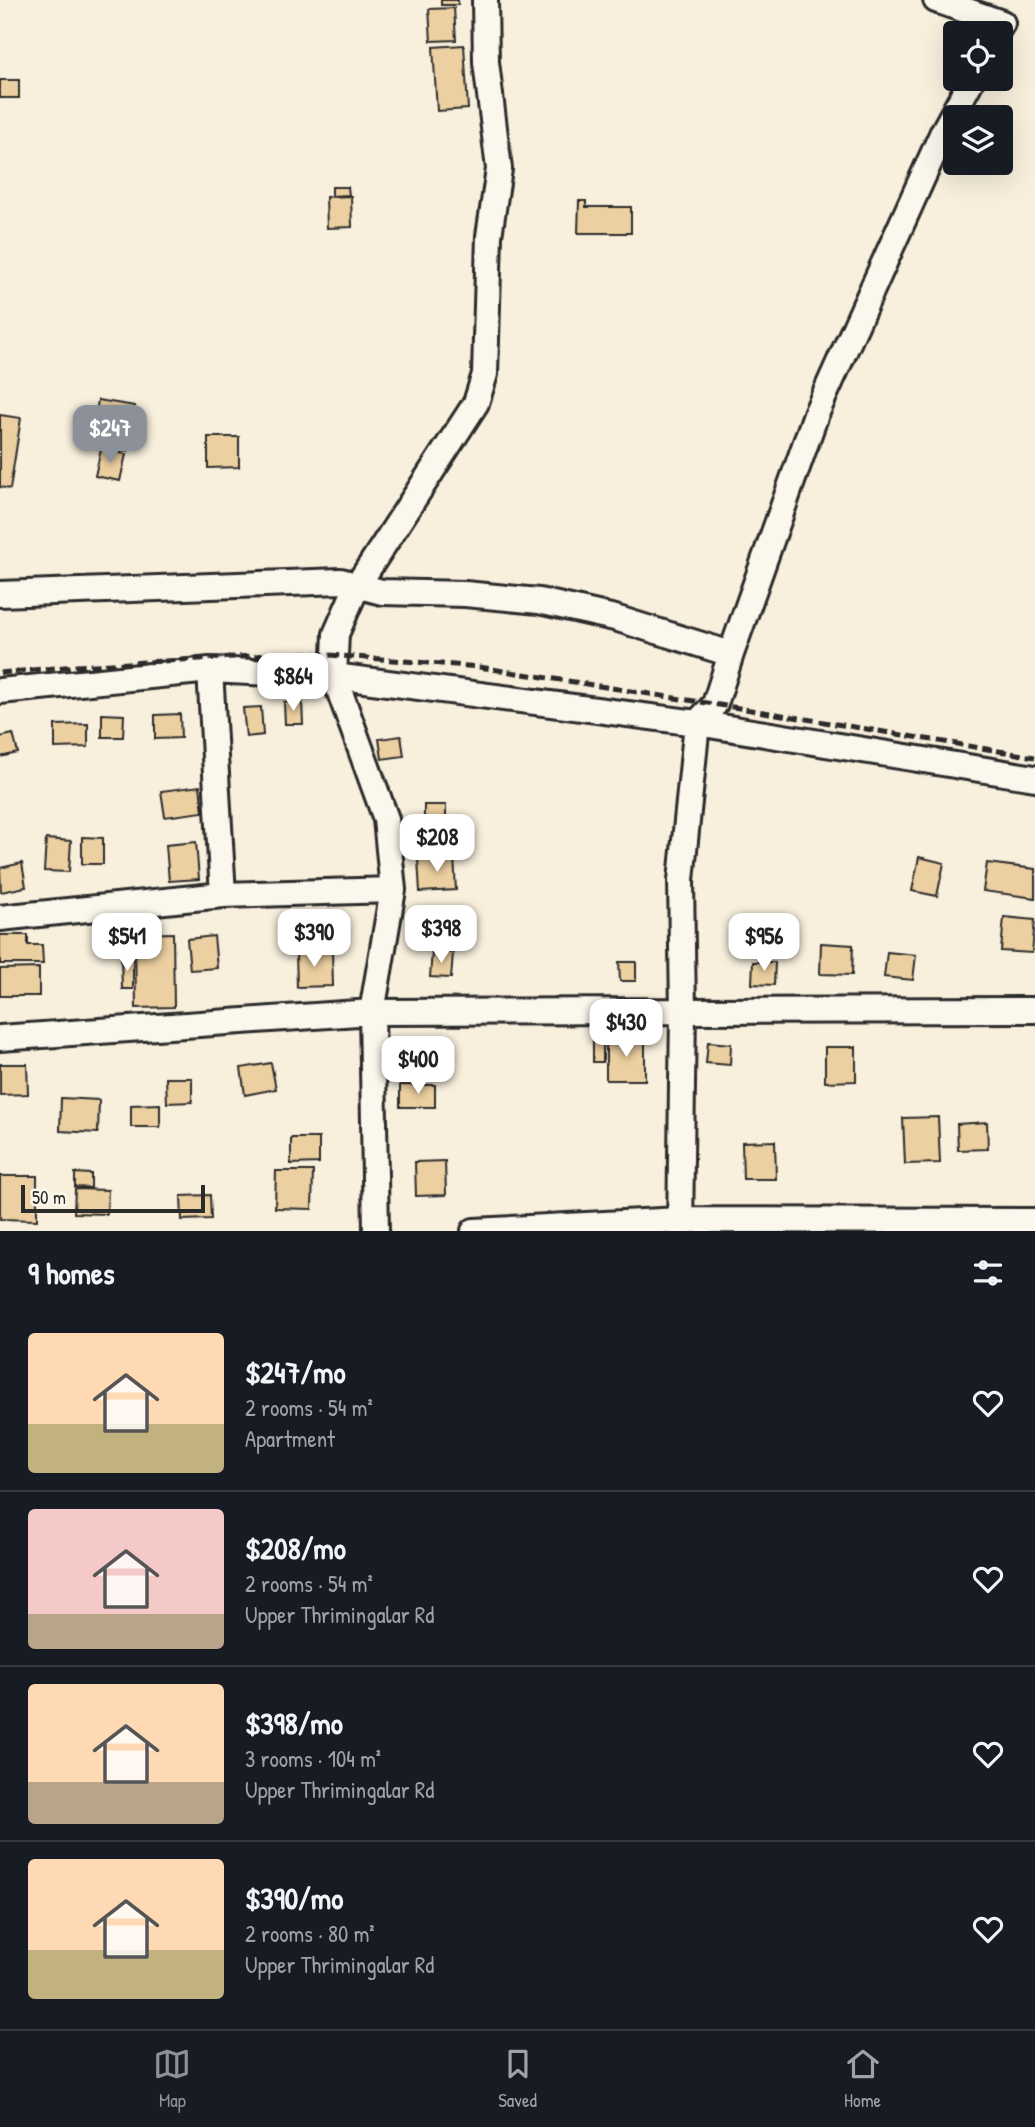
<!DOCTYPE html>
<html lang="en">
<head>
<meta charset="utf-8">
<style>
	:root { --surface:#171b24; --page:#242831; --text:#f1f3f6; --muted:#9ea1a6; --line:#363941; --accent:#8c9099 }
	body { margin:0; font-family:"Patrick Hand",sans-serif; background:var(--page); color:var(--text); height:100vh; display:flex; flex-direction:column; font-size:26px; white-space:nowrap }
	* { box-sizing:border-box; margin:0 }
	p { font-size:23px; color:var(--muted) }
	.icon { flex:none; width:38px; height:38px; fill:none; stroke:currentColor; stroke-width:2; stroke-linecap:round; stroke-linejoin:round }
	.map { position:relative; height:1231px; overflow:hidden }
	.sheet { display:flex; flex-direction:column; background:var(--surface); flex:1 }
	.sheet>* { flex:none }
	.controls { position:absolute; left:943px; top:21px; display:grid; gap:14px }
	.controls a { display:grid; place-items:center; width:70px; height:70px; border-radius:7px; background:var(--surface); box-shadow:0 7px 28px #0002; font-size:35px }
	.scale { position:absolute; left:21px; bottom:18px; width:184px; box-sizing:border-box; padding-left:7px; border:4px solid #2b2b2b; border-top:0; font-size:19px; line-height:24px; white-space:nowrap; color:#2b2b2b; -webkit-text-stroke:5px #fbf7ec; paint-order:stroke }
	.price { position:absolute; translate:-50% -60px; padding:0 16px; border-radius:14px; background:#fff; color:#222; font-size:23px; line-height:46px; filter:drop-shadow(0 2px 4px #0008) }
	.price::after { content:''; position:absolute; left:50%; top:42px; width:21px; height:16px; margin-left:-10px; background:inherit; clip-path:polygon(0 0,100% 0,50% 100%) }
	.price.active { background:var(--accent); color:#fff }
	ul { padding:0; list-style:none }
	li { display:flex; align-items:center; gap:21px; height:175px; padding:0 28px }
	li+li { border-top:2px solid var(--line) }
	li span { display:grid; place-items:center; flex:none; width:196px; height:140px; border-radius:7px; color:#555 }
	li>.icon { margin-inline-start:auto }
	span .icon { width:84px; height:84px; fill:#fffc; stroke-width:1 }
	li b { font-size:30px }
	h2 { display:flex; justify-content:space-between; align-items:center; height:84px; padding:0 28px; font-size:30px }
	.menu { display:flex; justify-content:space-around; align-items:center; height:98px; border-top:2px solid var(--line); background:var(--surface); font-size:19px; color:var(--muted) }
	.menu a { display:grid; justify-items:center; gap:4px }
	.menu .active { color:var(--accent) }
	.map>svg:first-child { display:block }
</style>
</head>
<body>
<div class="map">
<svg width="1035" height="1231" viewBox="0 0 1035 1231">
	<rect width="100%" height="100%" fill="#f8efdd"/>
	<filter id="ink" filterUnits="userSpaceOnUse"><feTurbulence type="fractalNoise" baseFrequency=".0143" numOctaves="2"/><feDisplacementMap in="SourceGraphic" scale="14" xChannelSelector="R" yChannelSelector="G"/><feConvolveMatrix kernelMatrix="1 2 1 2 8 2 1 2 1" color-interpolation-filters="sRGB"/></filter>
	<g filter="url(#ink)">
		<path fill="#edd0a1" stroke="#2b2b2b" stroke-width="2" d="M441,0H458V5H441Z
			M454,8L456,40L431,41L429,9Z
			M464,45L468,109L437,111L433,47Z
			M0,80H19V98H0Z
			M332,187H348L349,195L332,196Z
			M351,196L352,227L327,228L326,197Z
			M579,201H586V207H631V233H578Z
			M98,400L135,406L128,451L91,445Z
			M0,415L21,418L10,489L0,487Z
			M208,437H239V467L208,468Z
			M101,449L126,454L120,481L95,476Z
			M284,702H302L303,724H285Z
			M261,707L263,735L246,737L243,708Z
			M102,714L124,715L123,737H102Z
			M180,714L181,738L155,739V715Z
			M88,724V747L55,748V725Z
			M13,734L18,753L0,757V737Z
			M401,736L404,756L382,759L379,739Z
			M200,786L203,812L165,817L161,791Z
			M424,805H446V834H424Z
			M82,837L103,838V864H82Z
			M46,839L71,841L69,872L44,871Z
			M196,842L199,879L169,881L166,845Z
			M454,857L456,890L420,892L418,859Z
			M919,857L944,863L937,896L912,891Z
			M22,863L26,887L1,892L0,868Z
			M987,863L1035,869V898L983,891Z
			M1004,917L1035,920L1032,953L1001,951Z
			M173,933L174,1007L136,1008L135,934Z
			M0,935H28V945H42L43,964H0Z
			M214,936L217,968L190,970L187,939Z
			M821,943L853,945L852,975L820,974Z
			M332,951L333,986L297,987L296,952Z
			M432,951L453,953L451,978L430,977Z
			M887,952L916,955L913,980L884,977Z
			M121,957H133V989H122Z
			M619,962H636V981H620Z
			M753,962H775L774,985L752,984Z
			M39,968V996H0V969Z
			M593,1034H603V1062H593Z
			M606,1038H645V1080H606Z
			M708,1042L731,1044L730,1065L706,1063Z
			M825,1047H856V1081L825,1082Z
			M271,1063L276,1089L245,1095L241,1068Z
			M0,1064H27L28,1094L0,1095Z
			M166,1078H192V1102L167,1103Z
			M400,1085H435V1107H400Z
			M61,1098L99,1100L98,1133L60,1131Z
			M160,1104V1127H131V1105Z
			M938,1117L940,1163L905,1164L903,1118Z
			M987,1122L988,1149L958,1150L957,1124Z
			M291,1138H319V1163L291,1164Z
			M775,1141L776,1179H743L742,1142Z
			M445,1161L446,1195L416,1196L415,1162Z
			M276,1171H313L312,1209L275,1208Z
			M75,1173L91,1174V1188L75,1187Z
			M0,1176H37V1220L0,1219Z
			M75,1189L108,1190L107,1214L74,1213Z
			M210,1195L211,1219L182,1220L181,1196Z"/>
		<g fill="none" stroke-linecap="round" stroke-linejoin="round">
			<g stroke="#2b2b2b" stroke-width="30">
				<path id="minor" d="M936,0L1002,23L996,33
					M0,594L341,581L382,592L465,594L539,601L615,618L731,654L715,704L697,723L681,880L683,1012L680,1231
					M731,654L816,414L943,132L972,79
					M210,670L223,895
					M0,691L210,670L334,676L697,723L1035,778
					M0,918L223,895L393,890
					M0,1038L372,1012L1035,1010
					M376,1231L372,1012L393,890L386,819L334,676L336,634L357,586L476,403L485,374L489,236L499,169L486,62L485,0
					M474,1231L680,1220L1035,1221"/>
			</g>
			<use href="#minor" stroke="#fbf7ec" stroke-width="24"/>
			<path stroke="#2b2b2b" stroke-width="5" stroke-dasharray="10 5" stroke-linecap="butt" d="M0,673L76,666L305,653L479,667L770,713L1035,757"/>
		</g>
	</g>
</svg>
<div class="controls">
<a><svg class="icon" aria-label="locate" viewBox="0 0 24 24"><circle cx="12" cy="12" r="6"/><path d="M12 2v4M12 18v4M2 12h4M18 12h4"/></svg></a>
<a><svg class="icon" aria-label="layers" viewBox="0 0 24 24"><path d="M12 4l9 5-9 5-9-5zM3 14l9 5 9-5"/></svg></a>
</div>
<div class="scale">50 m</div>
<b class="price active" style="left:110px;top:465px">$247</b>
<b class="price" style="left:293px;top:713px">$864</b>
<b class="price" style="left:437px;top:874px">$208</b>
<b class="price" style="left:441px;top:965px">$398</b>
<b class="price" style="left:314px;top:969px">$390</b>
<b class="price" style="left:127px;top:973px">$541</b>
<b class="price" style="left:764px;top:973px">$956</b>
<b class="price" style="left:626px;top:1059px">$430</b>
<b class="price" style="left:418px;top:1096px">$400</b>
</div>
<section class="sheet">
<h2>9 homes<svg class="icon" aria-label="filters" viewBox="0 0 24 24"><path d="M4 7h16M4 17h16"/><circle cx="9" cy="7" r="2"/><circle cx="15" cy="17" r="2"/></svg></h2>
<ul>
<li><span style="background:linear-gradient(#ffd9b3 65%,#c2b280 0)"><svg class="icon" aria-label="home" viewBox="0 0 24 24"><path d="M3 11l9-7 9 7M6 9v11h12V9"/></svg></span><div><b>$247/mo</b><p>2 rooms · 54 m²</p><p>Apartment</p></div><svg class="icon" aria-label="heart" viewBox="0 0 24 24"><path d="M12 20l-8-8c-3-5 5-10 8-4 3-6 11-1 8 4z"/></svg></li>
<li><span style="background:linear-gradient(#f6c9c9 75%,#b9a48a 0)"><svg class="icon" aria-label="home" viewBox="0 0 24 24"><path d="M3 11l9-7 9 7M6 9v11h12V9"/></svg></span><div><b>$208/mo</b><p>2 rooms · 54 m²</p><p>Upper Thrimingalar Rd</p></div><svg class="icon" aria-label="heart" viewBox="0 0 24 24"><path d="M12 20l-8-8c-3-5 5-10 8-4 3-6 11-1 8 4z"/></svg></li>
<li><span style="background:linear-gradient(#ffd9b3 70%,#b9a48a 0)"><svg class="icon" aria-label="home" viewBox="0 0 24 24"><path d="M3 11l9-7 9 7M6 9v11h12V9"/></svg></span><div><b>$398/mo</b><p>3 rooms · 104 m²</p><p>Upper Thrimingalar Rd</p></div><svg class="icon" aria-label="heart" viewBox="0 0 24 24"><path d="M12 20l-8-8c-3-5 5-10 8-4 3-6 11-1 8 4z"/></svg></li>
<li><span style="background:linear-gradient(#ffd9b3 65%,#c2b280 0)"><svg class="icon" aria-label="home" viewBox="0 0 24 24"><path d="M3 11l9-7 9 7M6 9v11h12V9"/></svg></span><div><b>$390/mo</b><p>2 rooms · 80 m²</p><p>Upper Thrimingalar Rd</p></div><svg class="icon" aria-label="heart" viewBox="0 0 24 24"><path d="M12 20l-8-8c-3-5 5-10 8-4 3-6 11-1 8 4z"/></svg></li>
</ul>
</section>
<nav class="menu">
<a class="active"><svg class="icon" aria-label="map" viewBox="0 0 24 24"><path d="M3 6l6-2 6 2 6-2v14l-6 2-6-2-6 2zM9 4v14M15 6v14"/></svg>Map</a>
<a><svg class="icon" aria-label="saved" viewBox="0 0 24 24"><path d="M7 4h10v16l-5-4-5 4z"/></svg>Saved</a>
<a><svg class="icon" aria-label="home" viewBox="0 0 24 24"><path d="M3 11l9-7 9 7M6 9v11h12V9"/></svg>Home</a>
</nav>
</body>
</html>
